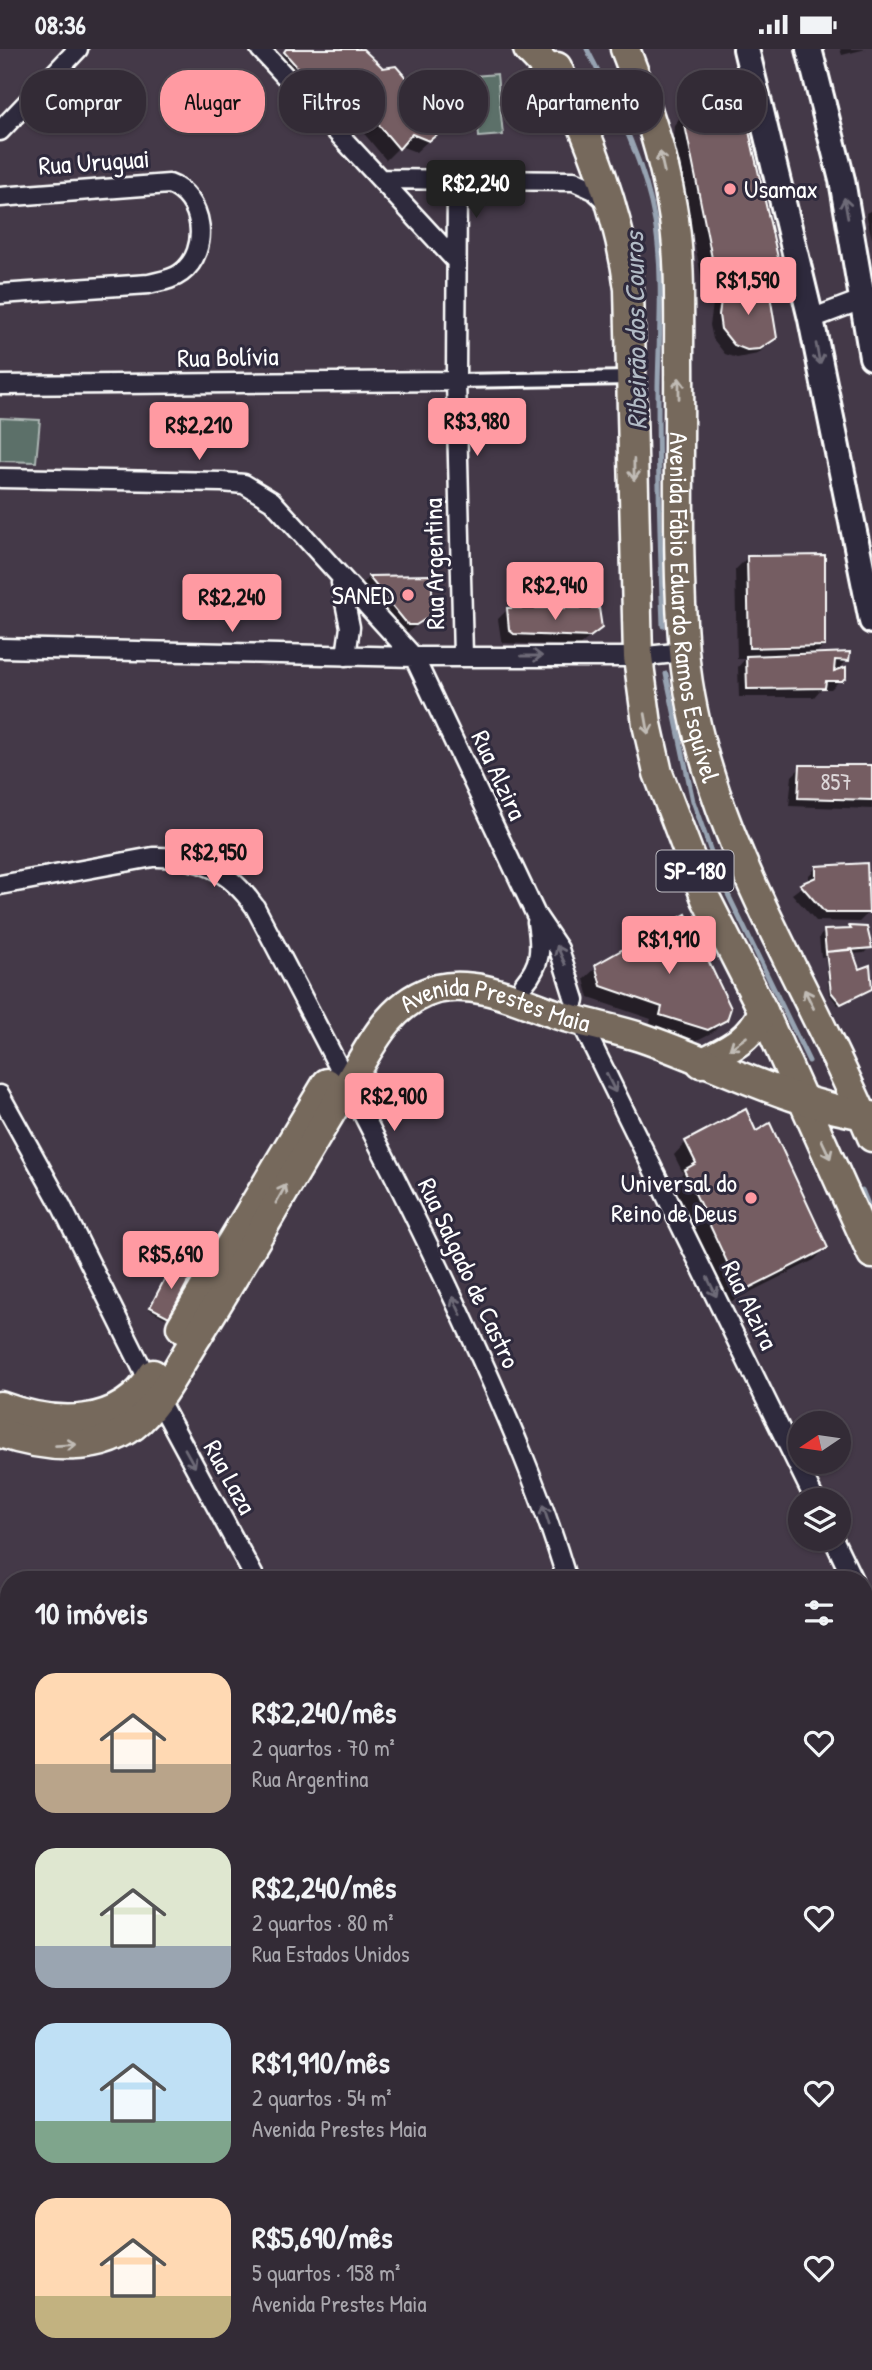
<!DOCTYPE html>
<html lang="pt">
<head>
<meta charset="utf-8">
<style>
	:root { --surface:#332b36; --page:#3e3742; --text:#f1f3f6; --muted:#a9a7ad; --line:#4e4751; --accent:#ff9aa2 }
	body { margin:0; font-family:"Patrick Hand",sans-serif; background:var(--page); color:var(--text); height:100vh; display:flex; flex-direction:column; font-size:26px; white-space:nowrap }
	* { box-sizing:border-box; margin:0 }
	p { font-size:23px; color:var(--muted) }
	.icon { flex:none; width:38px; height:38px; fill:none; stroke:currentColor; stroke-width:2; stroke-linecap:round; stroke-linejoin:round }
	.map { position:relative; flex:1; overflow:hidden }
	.panel { position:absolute; left:0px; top:1522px; width:873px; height:800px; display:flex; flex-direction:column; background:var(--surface); border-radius:28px 28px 0 0; box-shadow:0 2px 5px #0004,0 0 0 2px var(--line) }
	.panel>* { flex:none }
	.guide { position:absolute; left:21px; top:21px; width:831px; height:63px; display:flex; gap:14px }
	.needle { width:46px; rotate:257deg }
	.controls { position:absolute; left:788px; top:1362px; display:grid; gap:14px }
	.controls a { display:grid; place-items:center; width:63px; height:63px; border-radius:50%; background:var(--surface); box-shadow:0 2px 5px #0004,0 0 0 2px var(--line); font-size:35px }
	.price { position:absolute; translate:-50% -60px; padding:0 16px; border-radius:7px; background:var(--accent); color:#111; font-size:23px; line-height:46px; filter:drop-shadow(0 2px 4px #0008) }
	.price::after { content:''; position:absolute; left:50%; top:42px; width:21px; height:16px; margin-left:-10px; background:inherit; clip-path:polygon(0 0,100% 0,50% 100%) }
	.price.on { background:#222; color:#fff }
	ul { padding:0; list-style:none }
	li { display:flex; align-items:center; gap:21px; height:175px; padding:0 35px }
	li span { display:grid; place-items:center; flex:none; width:196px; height:140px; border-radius:21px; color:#555 }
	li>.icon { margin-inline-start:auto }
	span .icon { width:84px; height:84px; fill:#fffc; stroke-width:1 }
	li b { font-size:30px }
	h2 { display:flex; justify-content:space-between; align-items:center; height:84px; padding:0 35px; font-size:30px }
	.tag { padding:0 24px; border-radius:28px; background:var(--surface); box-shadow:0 2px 5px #0004,0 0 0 2px var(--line); font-size:24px; line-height:63px }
	.tag.on { background:var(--accent); color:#111 }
	.status { display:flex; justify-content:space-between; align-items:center; height:49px; padding:0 35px; background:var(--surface); direction:ltr }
	.status svg { height:19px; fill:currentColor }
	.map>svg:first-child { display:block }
</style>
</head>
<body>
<div class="status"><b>08:36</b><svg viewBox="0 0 49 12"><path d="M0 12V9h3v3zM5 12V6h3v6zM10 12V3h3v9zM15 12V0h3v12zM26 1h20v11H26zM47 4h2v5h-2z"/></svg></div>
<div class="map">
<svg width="872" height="2321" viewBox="0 0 872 2321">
	<rect width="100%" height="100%" fill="#443948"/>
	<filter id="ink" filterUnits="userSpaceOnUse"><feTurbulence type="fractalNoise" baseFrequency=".0143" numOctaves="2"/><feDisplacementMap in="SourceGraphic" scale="14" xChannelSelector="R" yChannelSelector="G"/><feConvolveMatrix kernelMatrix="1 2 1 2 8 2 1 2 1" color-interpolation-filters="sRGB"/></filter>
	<g filter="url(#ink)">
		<path fill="#5b6f69" stroke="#adb7b4" stroke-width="2" d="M497,25L503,86L479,88L474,27Z
			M0,369L40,371L36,413L0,412Z"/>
		<path fill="#0007" d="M287,0H360L430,90L416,103L400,97L386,111L332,46L314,62L273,16Z
			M840,0H866L842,6Z
			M695,50L780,226L768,238L775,288L758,305L737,309L725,305L713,290L710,276L713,255L722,247L706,250L673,89L674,76Z
			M872,161V190L866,164Z
			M747,509L823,597L814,606L847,611L838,620H833L832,625L844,627L831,640H821L814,648H739L738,618L745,610H737L735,521Z
			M430,528V565L402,588L357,540L368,529Z
			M507,561L591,587L579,597L504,594L501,590L498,570Z
			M801,718H872V760L789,757L792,727Z
			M817,818L868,864L859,873L816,872L792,845L808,833V827Z
			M825,882L870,898L864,904L852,905L858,923L869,918L872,940L838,956L829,945L825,907L821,908L819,888Z
			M597,918L725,970L713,983L695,992L649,978L651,970L589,949L584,930Z
			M686,1093L826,1199L814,1211L728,1254L673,1134L683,1124L674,1106Z
			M170,1221L168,1267L165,1269L149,1260Z
			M872,1747V1784L864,1756Z"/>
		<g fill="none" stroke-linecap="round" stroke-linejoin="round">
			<path stroke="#97a3b2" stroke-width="5" d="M587,0C615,56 644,110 655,173C664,226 659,283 658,337C658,417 660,497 663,577
				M666,625L693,752L721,831L809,1012
				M862,1141L872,1165"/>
		</g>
		<path fill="#745d62" stroke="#fff" stroke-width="2" d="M286,0H363L383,19L396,17L408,31L412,29L438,61L434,69L445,79L429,92L412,85L399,100L345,36L327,52L284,3Z
			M705,41L727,44L743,56L782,226L718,239L685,76V62L694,48Z
			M768,234L777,289L760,300L747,301L734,296L721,280L719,266L722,244Z
			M825,506V597L749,599L747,507Z
			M432,526V566L416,576H408L368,527Z
			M507,559H599L602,579L590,588L514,585L509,581Z
			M850,603L849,612L835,611L834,622L846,618V628L842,632H826L825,639L747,640L746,607Z
			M800,716H872V751L798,749Z
			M867,814L869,864H825L800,835L816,828V817Z
			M686,865L731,959L727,971L708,981L660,966L662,958L601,937L595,916Z
			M849,877L867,878L872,899L826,903L824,881L851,880Z
			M852,900L859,920L870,916L872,940L841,955L831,943L826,903Z
			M746,1060L756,1082L770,1074L828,1199L741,1243L684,1121L696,1114L685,1092Z
			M172,1216L191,1227L169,1268L150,1258Z"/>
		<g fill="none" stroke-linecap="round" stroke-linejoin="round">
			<g stroke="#fff" stroke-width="18">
				<path id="pedestrian" d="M456,332L631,329"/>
			</g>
			<g stroke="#fff" stroke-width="23">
				<path id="minor" d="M260,0L456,212
					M0,82L78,0
					M457,129L456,332L463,606
					M382,130L574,132L594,141L609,155
					M0,148L169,135C204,147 211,202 181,224C172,231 160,232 149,235L0,245
					M811,270L872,247
					M1,336L456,332
					M0,429L222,433L244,435L272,452L414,608L536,866L559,900L575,951
					M341,534L350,578L346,607
					M0,599L414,608H638L684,603
					M0,836L153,808C199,807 229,821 255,858C329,999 404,1140 470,1285C507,1366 542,1446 567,1531
					M524,935C542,914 541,899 537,873
					M581,973L815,1451
					M0,1046L61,1156L149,1333L256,1531
					M833,1489L853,1531
					M864,1555L872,1571
					M864,1601L872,1599
					M864,1868L872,1896
					M0,1869L9,1867
					M864,2060L872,2058
					M864,2095L872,2092
					M0,2163L9,2176
					M864,2280L872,2278
					M819,2314L821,2321
					M70,2321L75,2314
					M380,2321L389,2314
					M454,2321L461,2314
					M741,2321L761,2314"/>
			</g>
			<g stroke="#fff" stroke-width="30">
				<path id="secondary" d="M746,0L811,270L872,572
					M809,0L842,131L872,308"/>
			</g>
			<g stroke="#fff" stroke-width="33">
				<g id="primary">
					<path id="s1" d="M625,0C645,51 663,103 672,158C681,208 679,260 679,311C680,408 676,506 684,602C700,778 806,928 872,1088"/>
					<path d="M557,18C590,90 619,162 629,240L638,608L647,675L658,724L706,850L763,962L872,1205"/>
					<path d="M701,1014C729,1000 750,991 763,962"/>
					<path d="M181,1278L327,1034"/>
					<path d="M0,1357C54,1377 120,1381 153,1325"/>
					<path id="s2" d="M0,1384C44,1399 103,1406 140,1371C164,1348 180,1313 198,1286C250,1204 296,1119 347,1037C370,998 390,952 437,940C477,931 516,951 553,964C581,974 612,979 640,988C717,1014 791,1056 872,1067"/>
				</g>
			</g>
			<g stroke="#fff" stroke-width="35">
				<path id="trunk" d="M529,0L566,38"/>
			</g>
			<use href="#pedestrian" stroke="#2f2a3d" stroke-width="12"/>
			<use href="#minor" stroke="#2f2a3d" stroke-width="18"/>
			<use href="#secondary" stroke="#2f2a3d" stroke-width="24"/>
			<use href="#primary" stroke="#76695c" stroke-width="28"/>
			<use href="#trunk" stroke="#76695c" stroke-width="30"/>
		</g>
		<defs><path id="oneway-shaft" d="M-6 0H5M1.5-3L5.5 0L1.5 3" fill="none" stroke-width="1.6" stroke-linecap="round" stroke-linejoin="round" transform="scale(1.75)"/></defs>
		<g stroke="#c1bcb6">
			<use href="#oneway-shaft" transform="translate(662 113) rotate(-103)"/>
			<use href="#oneway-shaft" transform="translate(679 339) rotate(-90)"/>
			<use href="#oneway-shaft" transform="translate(634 421) rotate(89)"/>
			<use href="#oneway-shaft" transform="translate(647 675) rotate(80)"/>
			<use href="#oneway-shaft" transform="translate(809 950) rotate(-116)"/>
			<use href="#oneway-shaft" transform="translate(738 994) rotate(144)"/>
			<use href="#oneway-shaft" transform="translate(826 1100) rotate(65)"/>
			<use href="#oneway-shaft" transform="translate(281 1145) rotate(-61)"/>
			<use href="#oneway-shaft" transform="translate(66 1396) rotate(-3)"/>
		</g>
		<g stroke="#6d6a77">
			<use href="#oneway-shaft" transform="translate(846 159) rotate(-100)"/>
			<use href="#oneway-shaft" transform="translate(818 305) rotate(79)"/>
			<use href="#oneway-shaft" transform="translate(532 607)"/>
			<use href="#oneway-shaft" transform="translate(561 906) rotate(-114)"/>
			<use href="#oneway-shaft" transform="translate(611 1034) rotate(64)"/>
			<use href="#oneway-shaft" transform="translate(712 1238) rotate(64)"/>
			<use href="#oneway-shaft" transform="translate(457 1257) rotate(-115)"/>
			<use href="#oneway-shaft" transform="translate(190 1409) rotate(61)"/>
			<use href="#oneway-shaft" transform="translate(546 1466) rotate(-108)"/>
		</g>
	</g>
	<g fill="#ff9aa2" stroke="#2f2a3d" stroke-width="2.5">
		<circle cx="730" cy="140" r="7"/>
		<circle cx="408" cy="546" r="7"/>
		<circle cx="751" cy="1149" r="7"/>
	</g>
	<g text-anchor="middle" stroke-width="6" stroke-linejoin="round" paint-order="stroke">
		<g font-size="23" fill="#dcd6d8">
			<text x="836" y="741">857</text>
		</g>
		<rect fill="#2f2a3d" stroke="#c1bfc5" stroke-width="2" x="656.5" y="801.5" width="77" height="41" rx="5"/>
		<g font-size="24" font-weight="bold" fill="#fff">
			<text x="695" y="830">SP-180</text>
		</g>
		<g font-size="26" fill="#fff" stroke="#2f2a3d">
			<text transform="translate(94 113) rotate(-4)" y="9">Rua Uruguai</text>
			<text transform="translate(228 308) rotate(-1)" y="9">Rua Bolívia</text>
			<text transform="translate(434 515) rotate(-91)" y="9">Rua Argentina</text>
			<text dy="9" stroke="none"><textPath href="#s1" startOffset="567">Avenida Fábio Eduardo Ramos Esquível</textPath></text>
			<text transform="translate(499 726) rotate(65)" y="9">Rua Alzira</text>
			<text dy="9" stroke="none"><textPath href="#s2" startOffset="737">Avenida Prestes Maia</textPath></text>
			<text transform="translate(469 1224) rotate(65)" y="9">Rua Salgado de Castro</text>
			<text transform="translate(750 1256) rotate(64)" y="9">Rua Alzira</text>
			<text transform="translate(230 1428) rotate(61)" y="9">Rua Laza</text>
		</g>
		<g font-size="26" fill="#fff" stroke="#2f2a3d" text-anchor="end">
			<text x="744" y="149" text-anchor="start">Usamax</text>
			<text x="394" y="555">SANED</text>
			<text x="737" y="1143">Universal do<tspan x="737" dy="30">Reino de Deus</tspan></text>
		</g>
		<g font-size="28" font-style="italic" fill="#b1bac5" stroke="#2f2a3d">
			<text transform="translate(635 282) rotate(-91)" y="10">Ribeirão dos Couros</text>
		</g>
	</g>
</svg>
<div class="controls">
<a><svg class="needle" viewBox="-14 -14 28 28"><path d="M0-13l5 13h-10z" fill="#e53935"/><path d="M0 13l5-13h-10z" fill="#a9a7ad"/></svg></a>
<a><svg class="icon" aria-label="layers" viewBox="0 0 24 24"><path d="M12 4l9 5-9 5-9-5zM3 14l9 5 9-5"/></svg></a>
</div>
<b class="price on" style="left:476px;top:171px">R$2,240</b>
<b class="price" style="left:748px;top:268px">R$1,590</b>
<b class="price" style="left:477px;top:409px">R$3,980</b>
<b class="price" style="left:199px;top:413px">R$2,210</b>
<b class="price" style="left:555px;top:573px">R$2,940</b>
<b class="price" style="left:232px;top:585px">R$2,240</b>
<b class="price" style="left:214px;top:840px">R$2,950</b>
<b class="price" style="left:669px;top:927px">R$1,910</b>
<b class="price" style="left:394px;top:1084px">R$2,900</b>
<b class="price" style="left:171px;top:1242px">R$5,690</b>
<div class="guide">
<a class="tag">Comprar</a>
<a class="tag on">Alugar</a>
<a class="tag">Filtros</a>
<a class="tag">Novo</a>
<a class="tag">Apartamento</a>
<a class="tag">Casa</a>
</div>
<section class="panel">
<h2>10 imóveis<svg class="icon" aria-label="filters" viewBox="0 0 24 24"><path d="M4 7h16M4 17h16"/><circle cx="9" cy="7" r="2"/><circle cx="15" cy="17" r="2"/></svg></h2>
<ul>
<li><span style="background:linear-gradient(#ffd9b3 65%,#b9a48a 0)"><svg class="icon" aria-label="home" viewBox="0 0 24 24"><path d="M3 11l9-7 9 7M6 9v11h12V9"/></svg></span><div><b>R$2,240/mês</b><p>2 quartos · 70 m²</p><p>Rua Argentina</p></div><svg class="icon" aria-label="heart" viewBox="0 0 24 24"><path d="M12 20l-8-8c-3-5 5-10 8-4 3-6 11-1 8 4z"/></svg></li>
<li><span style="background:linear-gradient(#dfe7d0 70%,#9aa5b1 0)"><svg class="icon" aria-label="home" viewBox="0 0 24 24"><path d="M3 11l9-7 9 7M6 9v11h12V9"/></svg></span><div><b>R$2,240/mês</b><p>2 quartos · 80 m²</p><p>Rua Estados Unidos</p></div><svg class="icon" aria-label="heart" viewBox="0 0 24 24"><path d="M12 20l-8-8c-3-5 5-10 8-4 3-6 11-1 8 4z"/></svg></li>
<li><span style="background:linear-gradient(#bfe0f5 70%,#7fa58c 0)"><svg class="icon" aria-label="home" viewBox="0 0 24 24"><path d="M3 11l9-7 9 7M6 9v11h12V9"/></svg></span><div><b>R$1,910/mês</b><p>2 quartos · 54 m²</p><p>Avenida Prestes Maia</p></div><svg class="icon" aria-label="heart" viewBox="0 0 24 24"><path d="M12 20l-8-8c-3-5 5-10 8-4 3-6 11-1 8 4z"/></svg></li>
<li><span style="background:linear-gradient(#ffd9b3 70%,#c2b280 0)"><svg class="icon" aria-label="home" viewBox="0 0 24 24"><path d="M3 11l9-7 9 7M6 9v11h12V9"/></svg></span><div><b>R$5,690/mês</b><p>5 quartos · 158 m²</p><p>Avenida Prestes Maia</p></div><svg class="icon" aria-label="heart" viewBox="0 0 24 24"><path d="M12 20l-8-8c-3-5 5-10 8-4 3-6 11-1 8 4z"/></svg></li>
</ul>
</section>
</div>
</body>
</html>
